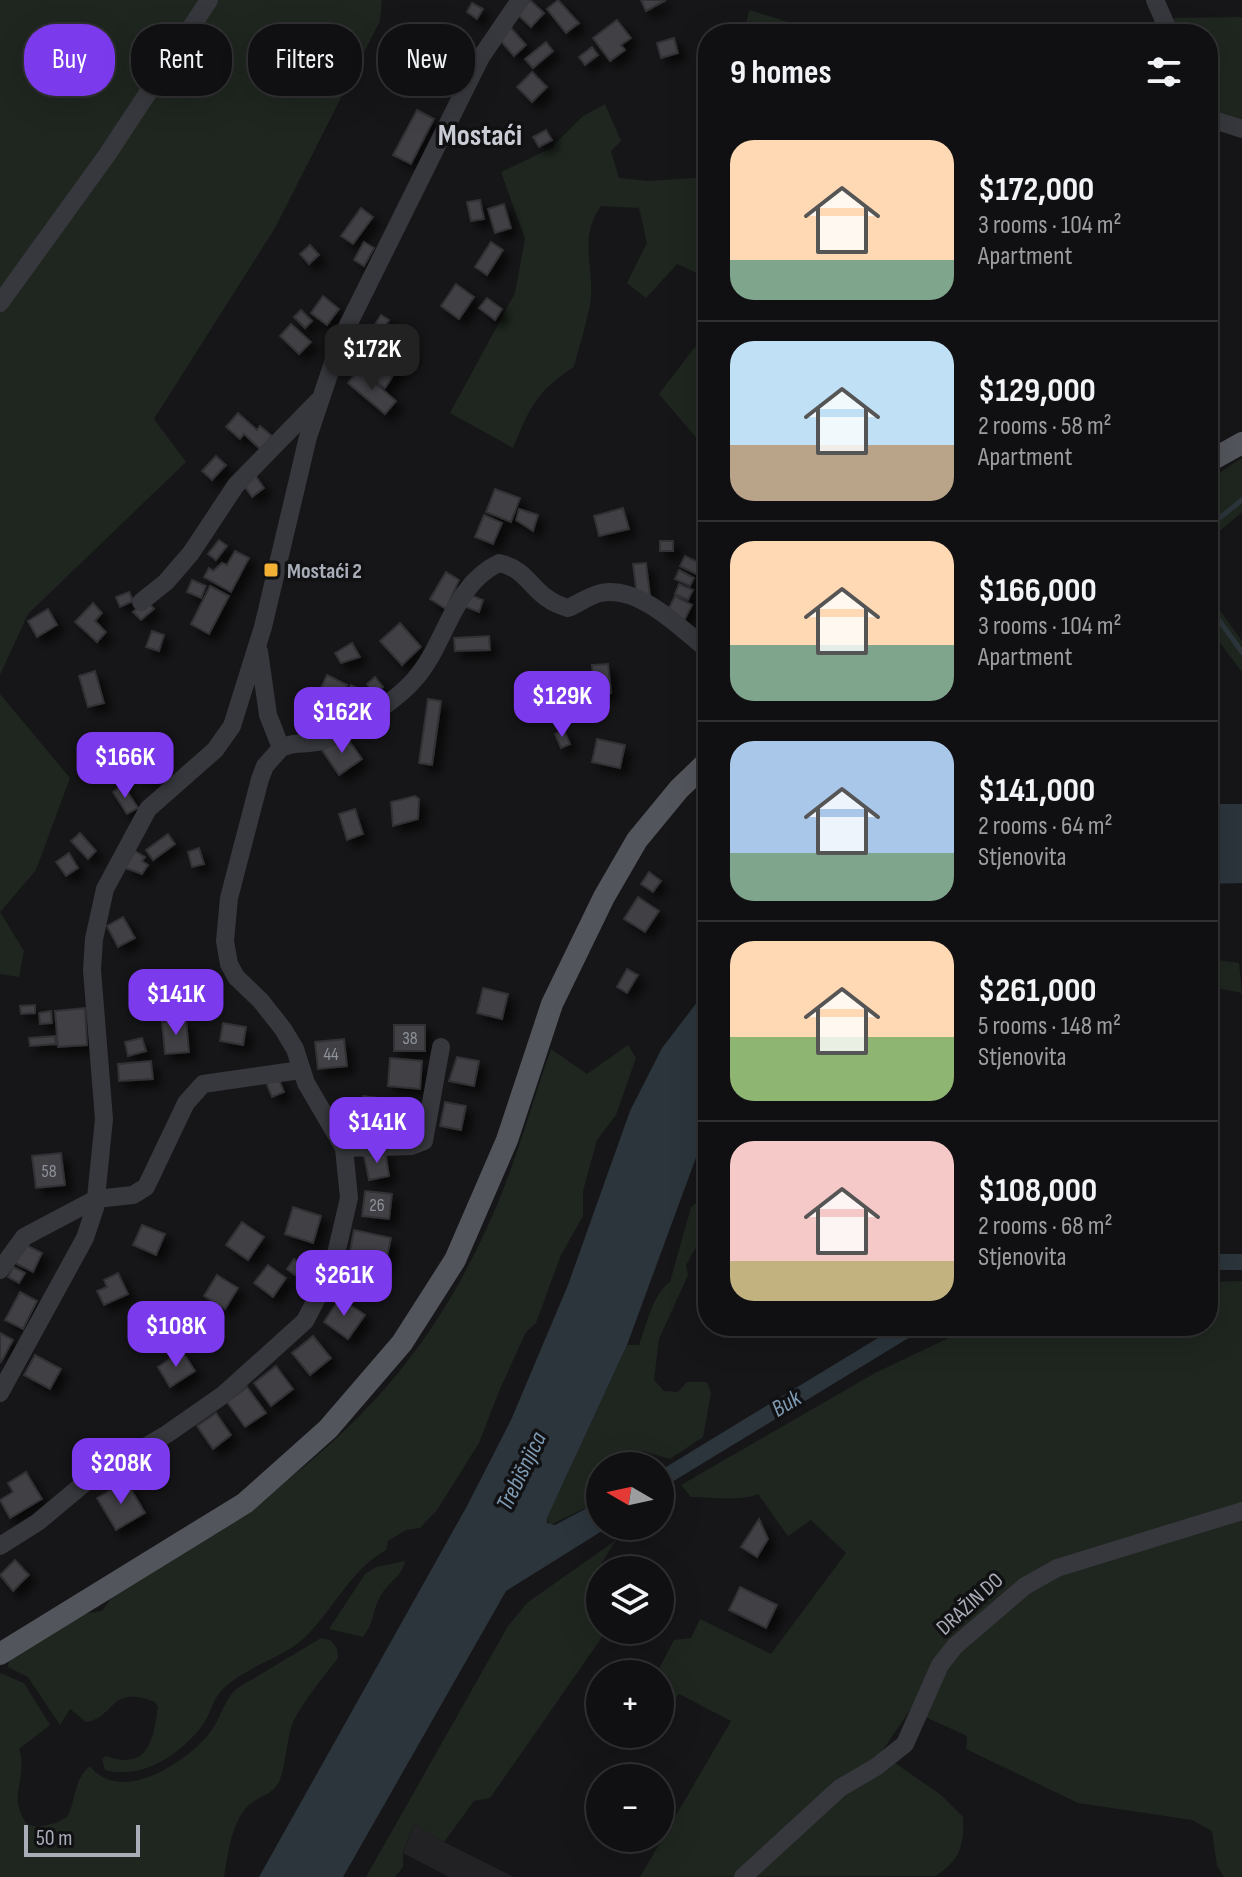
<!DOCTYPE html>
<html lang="en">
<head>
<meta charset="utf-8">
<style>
	:root { --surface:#101012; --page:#1e1e20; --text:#f1f3f6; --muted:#9c9d9f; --line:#303032; --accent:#7c3aed }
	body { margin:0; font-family:"Sofia Sans Condensed",sans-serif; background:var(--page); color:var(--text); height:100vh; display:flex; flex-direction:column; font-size:30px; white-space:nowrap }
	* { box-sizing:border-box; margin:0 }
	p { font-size:26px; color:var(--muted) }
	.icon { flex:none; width:44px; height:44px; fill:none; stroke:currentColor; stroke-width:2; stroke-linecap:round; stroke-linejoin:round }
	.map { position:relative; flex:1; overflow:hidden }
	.side { position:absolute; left:698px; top:24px; width:520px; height:1312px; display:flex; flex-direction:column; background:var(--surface); border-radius:32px; box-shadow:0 8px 32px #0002,0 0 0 2px var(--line) }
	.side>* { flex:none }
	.guide { position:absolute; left:24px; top:24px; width:554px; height:72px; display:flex; gap:16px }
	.needle { width:52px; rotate:279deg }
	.controls { position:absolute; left:586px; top:1452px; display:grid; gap:16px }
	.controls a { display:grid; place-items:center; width:88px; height:88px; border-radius:50%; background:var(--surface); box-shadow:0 8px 32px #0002,0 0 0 2px var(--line); font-size:40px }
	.scale { position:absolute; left:24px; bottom:20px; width:116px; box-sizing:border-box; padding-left:8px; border:4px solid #a8adb8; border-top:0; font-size:22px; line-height:28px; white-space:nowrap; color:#a8adb8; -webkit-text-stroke:6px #111113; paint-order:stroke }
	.price { position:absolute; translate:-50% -68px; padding:0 18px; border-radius:16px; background:var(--accent); color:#fff; font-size:26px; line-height:52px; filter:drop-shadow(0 2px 4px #0008) }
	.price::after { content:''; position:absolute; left:50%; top:48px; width:24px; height:18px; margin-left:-12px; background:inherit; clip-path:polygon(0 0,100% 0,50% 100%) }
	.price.on { background:#222; color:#fff }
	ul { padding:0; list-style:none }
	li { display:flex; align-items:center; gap:24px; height:200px; padding:0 32px }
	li+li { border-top:2px solid var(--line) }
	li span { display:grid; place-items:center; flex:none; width:224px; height:160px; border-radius:24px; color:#555 }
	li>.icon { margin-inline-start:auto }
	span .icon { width:96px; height:96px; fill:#fffc; stroke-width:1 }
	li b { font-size:34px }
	h2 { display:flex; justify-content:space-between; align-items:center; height:96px; padding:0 32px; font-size:34px }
	.chip { padding:0 28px; border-radius:32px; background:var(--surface); box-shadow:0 8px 32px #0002,0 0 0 2px var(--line); font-size:28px; line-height:72px }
	.chip.on { background:var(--accent); color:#fff }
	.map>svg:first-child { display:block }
</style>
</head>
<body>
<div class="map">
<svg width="1242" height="1877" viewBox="0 0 1242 1877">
	<defs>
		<filter id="shadow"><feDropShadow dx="7" dy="7" stdDeviation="4" flood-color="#0009"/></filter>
	</defs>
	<rect width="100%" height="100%" fill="#161618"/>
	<path fill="#222225" d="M414,1824L444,1842L514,1877H449L403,1853Z"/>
	<path fill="#1e261f" d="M0,0H382L380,21L275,228L154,419L186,462L28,614L0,675Z
		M749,10L828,34H744Z
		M1242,17V124L1208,113V34H1178L1173,18Z
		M605,104L621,141L611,151L619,178L649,181L708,177V278L677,264L646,298L627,283L647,243L639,208L601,206C577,238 596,270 590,305C586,326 579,347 574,367C537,390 529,409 513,448L450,413L515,293L525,239L501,172L551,148L583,116Z
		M708,339V429L699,441L659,394L694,348Z
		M1242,458V512L1208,541V480Z
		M1208,594L1242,641V672L1208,627Z
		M0,694L70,778L36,870L0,912L24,951L19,977L0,974Z
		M1219,960L1239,963L1242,993L1216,988L1208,996V966Z
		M628,1045L636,1058L616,1115L597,1140L583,1191V1216L561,1255L536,1323L526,1332L499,1391L479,1443L437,1510L420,1528L406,1530L388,1541L386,1550C349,1571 333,1611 303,1639C284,1657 248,1666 225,1687C213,1697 212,1711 204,1723C182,1754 143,1780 105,1770L102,1759L106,1756C149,1771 153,1740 158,1707L155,1702C108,1684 116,1718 86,1722L70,1709L60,1725L28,1677L8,1667L9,1660L82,1614L102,1611L113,1596C284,1491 405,1412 490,1221C515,1166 531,1106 551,1049L587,1074Z
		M708,1161V1226L686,1265L688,1275L659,1339L654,1380L664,1391L678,1392L687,1382H707L711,1393L703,1437L670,1459L643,1451L633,1456L631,1466H600V1501L550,1525L547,1518L627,1345H639C647,1324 652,1295 670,1282L691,1207L700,1200Z
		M1242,1281V1877H1224L1217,1866L1212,1831L1192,1820L1078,1803L966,1749L967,1736L910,1710L881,1753L941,1795L963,1817C964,1846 961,1859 936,1876L640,1877L731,1721L679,1694L673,1703L660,1696V1674H656L674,1640L691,1638L700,1619L771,1654L846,1553L811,1520L788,1536L758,1494C739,1502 713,1497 691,1497L681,1485L875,1373L974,1326H1208V1282Z
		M616,1540L591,1580L600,1585V1630H607L490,1798L474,1801L444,1842L414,1824L403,1852V1867L395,1877H366L508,1626L527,1603Z
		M405,1561C402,1578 388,1581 380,1597C372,1611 374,1624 363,1637L329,1629L365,1574L376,1567Z
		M321,1638L330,1640L337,1648L338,1658C327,1672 294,1713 291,1728C286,1746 286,1764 279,1782C272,1796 255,1797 246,1808C231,1826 228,1854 224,1877H0V1673L24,1683L50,1725L19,1749C29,1778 6,1795 27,1824L37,1827L56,1823L67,1817C77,1799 73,1780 90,1766C120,1805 183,1764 207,1736C220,1722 222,1703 236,1689Z"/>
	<path fill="#2c353c" d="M1208,804H1242V883L1208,884Z
		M708,988V1125L627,1345L547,1518V1523L555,1525L600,1501V1526H610L506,1591L343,1877H259L467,1506L511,1420L568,1285L630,1111L662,1048Z"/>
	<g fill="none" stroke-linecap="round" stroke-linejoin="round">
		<path stroke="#2c353c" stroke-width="5" d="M1208,527L1242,500
			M1208,605L1242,652"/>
		<path stroke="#2c353c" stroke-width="16" d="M1208,1262H1242
			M660,1480L913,1326"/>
	</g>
	<path fill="#404145" stroke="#303034" stroke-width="2" filter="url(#shadow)" d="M530,0L544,13L531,27L517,14Z
		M558,0L579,23L566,33L547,9Z
		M641,0H666L646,11Z
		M472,3L483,9L477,19L467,12Z
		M617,20L631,38L621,45L625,50L610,61L593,38Z
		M511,28L526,45L514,56L499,39Z
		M674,38L678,53L661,58L657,43Z
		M546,42L553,51L533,68L525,59Z
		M592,47L598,55L585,65L579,57Z
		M532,72L547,87L532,102L517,87Z
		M417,110L434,119L411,164L393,155Z
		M546,130L552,140L539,147L533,137Z
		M480,200L484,219L471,221L467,202Z
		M504,204L511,228L495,233L488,209Z
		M361,208L373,217L353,244L341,236Z
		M364,242L374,248L364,266L354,260Z
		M491,242L503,250L487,275L475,267Z
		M310,245L319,255L309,264L300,254Z
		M456,284L474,297L459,319L441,306Z
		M323,296L339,309L327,325L311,313Z
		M487,298L502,309L495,320L479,308Z
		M301,310L312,321L305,328L294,317Z
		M381,315L389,320L379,336L371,331Z
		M291,324L311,342L299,354L280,336Z
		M388,337L394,344L381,356L374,350Z
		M398,342L410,349L385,388L373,380Z
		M359,369L396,401L385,414L348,383Z
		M238,413L257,430L260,426L272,436L260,449L244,434L240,439L226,427Z
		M216,456L226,465L212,480L202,471Z
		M255,475L264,488L252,497L243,484Z
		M495,489L520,498L511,522L486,512Z
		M623,508L629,529L599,536L594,516Z
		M519,509L538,515L533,531L516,520Z
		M484,515L502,523L493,544L475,537Z
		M219,540L227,546L216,560L208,554Z
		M660,541H673V551H660Z
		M235,551L249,558L231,592L204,577L209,568L213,571L222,563L227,565Z
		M685,556L708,567L704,578L680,566Z
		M646,563L650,595L637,596L633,564Z
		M679,570L694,578L690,586L675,579Z
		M446,572L459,580L446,609L430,599Z
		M192,580L206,586L201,598L187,592Z
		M679,584L693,590L688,600L675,594Z
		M210,586L229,596L209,634L191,624Z
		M129,592L133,601L120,607L116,597Z
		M470,595L483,600L479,612L466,607Z
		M675,596L692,605L684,621L667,612Z
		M146,600L154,609L141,620L133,612Z
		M93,603L102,613L95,621L106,632L97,642L75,622Z
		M48,609L57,625L37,637L28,621Z
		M400,623L421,647L402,665L380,641Z
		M152,631L164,635L159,651L146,647Z
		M489,636L490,650L455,651L454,638Z
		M352,643L360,657L341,663L335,653Z
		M608,664L611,693L594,694L592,665Z
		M95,671L104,703L88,707L79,676Z
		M327,675L347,685L337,707L317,697Z
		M375,677L383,687L374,694L367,684Z
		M351,685L361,690L355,703L344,698Z
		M428,699L441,701L432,765L419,763Z
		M564,730L570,744L561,748L555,734Z
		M345,735L362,759L339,775L322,750Z
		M597,739L625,745L620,768L592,762Z
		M142,749L159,771L147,781L130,759Z
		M123,785L138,808L127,814L113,792Z
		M415,796L419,799L418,819L393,826L391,802Z
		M355,809L363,834L347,840L339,814Z
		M80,833L96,851L88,859L71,841Z
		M168,834L175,844L153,860L146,850Z
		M199,848L204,864L192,867L188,852Z
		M135,851L145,857L142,861L148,865L142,874L125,868Z
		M69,853L78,868L66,876L56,862Z
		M649,872L661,881L653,892L641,884Z
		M638,897L659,911L645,932L624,919Z
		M123,917L135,938L118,947L107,926Z
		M627,969L638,975L627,993L617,987Z
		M483,988L508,994L502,1019L477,1013Z
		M35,1005V1013L21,1014L20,1006Z
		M85,1008L87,1045L58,1047L55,1011Z
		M51,1011L52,1023L40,1024L39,1013Z
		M186,1020L189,1052L165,1054L162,1022Z
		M223,1023L246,1027L243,1045L220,1041Z
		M394,1025H425V1051H394Z
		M55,1036L56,1044L30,1046L29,1038Z
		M142,1038L146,1051L128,1056L125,1042Z
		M344,1039L347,1066L318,1069L315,1042Z
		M457,1057L479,1061L474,1086L449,1081Z
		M390,1058L422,1061L420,1089L388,1086Z
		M151,1061L153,1079L119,1081L118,1064Z
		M278,1077L284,1092L272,1097L266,1082Z
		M363,1096L387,1099L382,1134L358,1131Z
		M445,1102L466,1106L461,1130L440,1126Z
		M399,1121L411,1122L410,1141L398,1139Z
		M385,1151L389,1176L369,1180L364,1155Z
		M61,1153L65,1185L36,1188L32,1156Z
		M365,1191L392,1194L389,1219L362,1216Z
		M293,1207L321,1216L313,1243L285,1234Z
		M242,1222L264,1237L248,1260L226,1245Z
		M142,1225L165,1234L156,1255L133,1245Z
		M354,1230L391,1238L385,1265L349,1257Z
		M24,1244L42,1253L33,1272L15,1263Z
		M294,1259L302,1265L295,1275L287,1269Z
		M268,1265L286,1278L273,1297L254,1283Z
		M13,1267L25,1273L19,1283L8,1277Z
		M118,1273L128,1294L104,1305L97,1291L107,1287L104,1280Z
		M217,1275L238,1288L225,1309L204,1296Z
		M20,1292L37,1301L23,1329L5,1320Z
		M340,1298L365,1315L348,1339L324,1322Z
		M0,1333L13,1340L1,1362L0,1361Z
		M313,1336L331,1358L310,1375L292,1353Z
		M182,1351L195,1371L170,1387L158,1367Z
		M35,1355L61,1369L50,1389L24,1375Z
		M276,1366L293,1389L271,1406L254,1383Z
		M247,1387L266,1413L245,1427L227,1402Z
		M216,1413L231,1435L213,1449L197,1426Z
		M26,1472L42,1499L10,1518L0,1500L13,1492L8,1483Z
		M126,1481L145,1513L116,1530L97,1498Z
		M759,1519L768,1539L757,1557L741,1547Z
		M15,1560L29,1575L13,1591L0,1575Z
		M740,1587L777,1605L766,1628L729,1610Z"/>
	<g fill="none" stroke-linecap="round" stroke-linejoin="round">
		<path stroke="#37383d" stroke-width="18" d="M1155,0L1170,34
			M1208,118L1242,129
			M0,303L107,155L209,0
			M141,602L166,582L191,553L236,485L318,401
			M259,651L268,715L281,748C295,741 303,745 317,742C341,738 397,700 414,680C447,644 451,586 499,563C532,570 531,598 568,608C578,604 590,595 601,593C640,585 681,629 708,650
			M344,1148L411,1146L424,1141L441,1047
			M0,1270L24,1237L96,1199L133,1195L146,1187L186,1103L203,1084L301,1070
			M0,1393L85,1238L95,1208L104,1119L92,970L94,939L105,889L148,809L215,750L232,726L263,627L308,437L341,339L481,57L520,0
			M0,1546L38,1522L87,1481L167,1434L223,1395L305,1321L333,1267L349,1198L344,1148L306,1083L295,1049L283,1029L261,1001L236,977L229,964L225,941L229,898L260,779L265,766L281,748
			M743,1877L840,1788L876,1767L905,1744L940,1665L955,1646L1025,1586L1057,1568L1242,1511"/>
		<path stroke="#53555c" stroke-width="22" d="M1208,462L1242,443
			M0,1654L245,1503L328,1429L402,1343L455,1260L507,1140L552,1004L604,897L637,840L679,789L708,761"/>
	</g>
	<rect fill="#f2b134" stroke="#111113" stroke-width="3" x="263" y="562" width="16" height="16" rx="4"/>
	<g text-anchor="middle" stroke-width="7" stroke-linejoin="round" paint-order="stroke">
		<g font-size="18" fill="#8e929b">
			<text x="410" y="1044">38</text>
			<text x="331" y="1060">44</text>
			<text x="49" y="1177">58</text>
			<text x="377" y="1211">26</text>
		</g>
		<g font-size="22" font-weight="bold" fill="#a8adb8" stroke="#111113" text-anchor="start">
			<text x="287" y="578">Mostaći 2</text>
		</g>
		<g font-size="22" fill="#a8adb8" stroke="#111113">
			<text transform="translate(969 1603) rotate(-42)" y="8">DRAŽIN DO</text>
		</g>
		<g font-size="24" font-style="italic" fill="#7f9bb3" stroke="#111113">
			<text transform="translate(786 1403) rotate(-31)" y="8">Buk</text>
			<text transform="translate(521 1471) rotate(-64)" y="8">Trebišnjica</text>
		</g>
		<g font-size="30" font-weight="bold" fill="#c9ccd4" stroke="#111113">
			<text x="480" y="145">Mostaći</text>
		</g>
	</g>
</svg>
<div class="controls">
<a><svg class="needle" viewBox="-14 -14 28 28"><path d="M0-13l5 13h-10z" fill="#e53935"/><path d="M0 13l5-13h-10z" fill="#9c9d9f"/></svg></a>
<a><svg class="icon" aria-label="layers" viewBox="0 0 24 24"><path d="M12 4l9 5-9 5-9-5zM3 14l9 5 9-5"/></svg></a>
<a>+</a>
<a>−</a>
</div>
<div class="scale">50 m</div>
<b class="price on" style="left:372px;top:392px">$172K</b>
<b class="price" style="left:562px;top:739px">$129K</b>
<b class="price" style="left:342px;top:755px">$162K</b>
<b class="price" style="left:125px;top:800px">$166K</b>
<b class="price" style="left:176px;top:1037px">$141K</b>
<b class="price" style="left:377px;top:1165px">$141K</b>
<b class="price" style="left:344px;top:1318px">$261K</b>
<b class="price" style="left:176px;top:1369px">$108K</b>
<b class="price" style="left:121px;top:1506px">$208K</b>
<div class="guide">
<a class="chip on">Buy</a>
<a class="chip">Rent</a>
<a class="chip">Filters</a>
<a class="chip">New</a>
</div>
<section class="side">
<h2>9 homes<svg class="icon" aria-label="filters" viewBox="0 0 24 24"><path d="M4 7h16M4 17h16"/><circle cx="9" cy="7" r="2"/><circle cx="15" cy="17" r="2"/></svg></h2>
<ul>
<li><span style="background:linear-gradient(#ffd9b3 75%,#7fa58c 0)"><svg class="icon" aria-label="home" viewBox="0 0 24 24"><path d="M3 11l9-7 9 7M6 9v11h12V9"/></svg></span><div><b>$172,000</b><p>3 rooms · 104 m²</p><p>Apartment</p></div></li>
<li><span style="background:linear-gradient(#bfe0f5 65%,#b9a48a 0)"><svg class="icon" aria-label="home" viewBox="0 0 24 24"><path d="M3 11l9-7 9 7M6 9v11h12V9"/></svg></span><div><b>$129,000</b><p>2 rooms · 58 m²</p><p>Apartment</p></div></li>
<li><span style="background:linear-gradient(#ffd9b3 65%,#7fa58c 0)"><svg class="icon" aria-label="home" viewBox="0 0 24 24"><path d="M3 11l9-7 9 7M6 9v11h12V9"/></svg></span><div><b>$166,000</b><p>3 rooms · 104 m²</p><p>Apartment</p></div></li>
<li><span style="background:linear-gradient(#a9c7e8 70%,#7fa58c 0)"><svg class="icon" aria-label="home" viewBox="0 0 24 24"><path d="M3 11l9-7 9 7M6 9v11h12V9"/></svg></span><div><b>$141,000</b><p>2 rooms · 64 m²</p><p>Stjenovita</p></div></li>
<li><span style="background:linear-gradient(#ffd9b3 60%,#8fb573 0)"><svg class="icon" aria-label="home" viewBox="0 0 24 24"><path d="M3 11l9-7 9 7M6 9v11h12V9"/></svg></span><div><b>$261,000</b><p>5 rooms · 148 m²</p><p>Stjenovita</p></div></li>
<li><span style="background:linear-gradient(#f6c9c9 75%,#c2b280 0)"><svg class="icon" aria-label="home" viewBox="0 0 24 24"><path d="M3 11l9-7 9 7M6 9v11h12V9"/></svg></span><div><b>$108,000</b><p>2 rooms · 68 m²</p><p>Stjenovita</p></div></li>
</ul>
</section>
</div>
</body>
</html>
